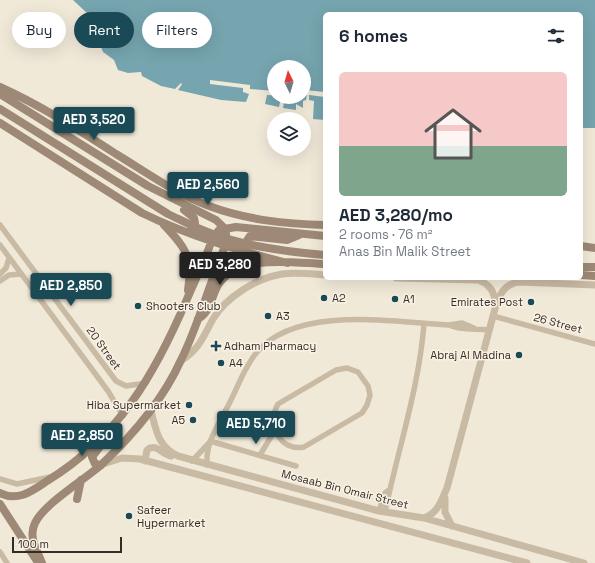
<!DOCTYPE html>
<html lang="en">
<head>
<meta charset="utf-8">
<style>
	:root { --surface:#fff; --page:#f6f6f7; --text:#1f2937; --muted:#747a83; --accent:#1b4a57 }
	body { margin:0; font-family:"Space Grotesk",sans-serif; background:var(--page); color:var(--text); height:100vh; display:flex; flex-direction:column; font-size:15px; white-space:nowrap }
	* { box-sizing:border-box; margin:0 }
	p { font-size:13px; color:var(--muted) }
	.icon { flex:none; width:22px; height:22px; fill:none; stroke:currentColor; stroke-width:2; stroke-linecap:round; stroke-linejoin:round }
	.map { position:relative; flex:1; overflow:hidden }
	.side { position:absolute; left:323px; top:12px; width:260px; height:268px; display:flex; flex-direction:column; background:var(--surface); border-radius:6px; box-shadow:0 4px 16px #0002 }
	.side>* { flex:none }
	.guide { position:absolute; left:12px; top:12px; width:251px; height:36px; display:flex; gap:8px }
	.needle { width:26px; rotate:355deg }
	.tools { position:absolute; left:267px; top:60px; display:grid; gap:8px }
	.tools a { display:grid; place-items:center; width:44px; height:44px; border-radius:50%; background:var(--surface); box-shadow:0 4px 16px #0002; font-size:20px }
	.scale { position:absolute; left:12px; bottom:10px; width:110px; box-sizing:border-box; padding-left:4px; border:2px solid #352c26; border-top:0; font-size:11px; line-height:14px; white-space:nowrap; color:#352c26; -webkit-text-stroke:3px #f9f2e4; paint-order:stroke }
	.price { position:absolute; translate:-50% -34px; padding:0 9px; border-radius:4px; background:var(--accent); color:#fff; font-size:13px; line-height:26px; filter:drop-shadow(0 1px 2px #0008) }
	.price::after { content:''; position:absolute; left:50%; top:24px; width:12px; height:9px; margin-left:-6px; background:inherit; clip-path:polygon(0 0,100% 0,50% 100%) }
	.price.current { background:#222; color:#fff }
	ul { padding:0; list-style:none }
	li { display:grid; align-content:center; gap:8px; height:212px; padding:0 16px }
	li span { display:grid; place-items:center; height:124px; border-radius:6px; color:#555 }
	li>.icon { margin-inline-start:auto }
	span .icon { width:72px; height:72px; fill:#fffc; stroke-width:1 }
	li b { font-size:17px }
	h2 { display:flex; justify-content:space-between; align-items:center; height:48px; padding:0 16px; font-size:17px }
	.tag { padding:0 14px; border-radius:18px; background:var(--surface); box-shadow:0 4px 16px #0002; font-size:14px; line-height:36px }
	.tag.current { background:var(--accent); color:#fff }
	.map>svg:first-child { display:block }
</style>
</head>
<body>
<div class="map">
<svg width="595" height="563" viewBox="0 0 595 563">
	<rect width="100%" height="100%" fill="#f1e9d8"/>
	<path fill="#76a5af" d="M73,0H595V128H581V14H325V92L304,90V67H274V91L250,89V85L210,80V84L243,88V92L249,94L246,102L221,100L178,90L182,84L181,83L175,89L161,86L142,76L141,72L128,73L118,70L114,60L103,52L89,15Z
		M267,95L304,97V95H307L306,100L303,101V108L296,104V110L283,108L284,102H280L279,107L265,104Z
		M309,95L325,97V120L313,119L314,101L309,100Z"/>
	<g fill="none" stroke-linecap="round" stroke-linejoin="round">
		<path stroke="#c9baa4" stroke-width="5.5" d="M0,225L116,381L126,386L146,383
			M0,245L108,391L123,416
			M0,274L6,268L9,258
			M0,281L9,275L21,274
			M493,316L595,344
			M449,325L462,323L474,328
			M347,368L358,372L368,386L370,395L367,405L362,413L304,447C279,452 267,423 278,404L336,370Z
			M210,441L296,466
			M260,455L275,430
			M192,461L209,443
			M207,465C205,441 221,421 231,400C239,384 245,366 257,352C297,305 394,322 449,325C462,331 475,328 489,330
			M0,479L17,484L50,477
			M379,511L385,493L389,490
			M385,512C398,449 419,388 424,324
			M0,552L7,563"/>
		<path stroke="#c9baa4" stroke-width="7" d="M396,278L478,280C490,284 495,292 495,304
			M182,360C199,350 204,335 213,319C226,297 257,278 282,274C296,272 311,274 325,275
			M151,411C156,430 158,447 178,456L379,511L424,518L584,563
			M145,461L147,450C156,442 162,455 171,456
			M103,464L122,458L140,459L527,563
			M445,498V512L452,526
			M424,518C438,513 441,501 447,488L493,316C497,301 501,284 519,282L595,285"/>
		<path stroke="#9d8975" stroke-width="8" d="M0,87C40,105 79,130 116,154C146,172 176,194 209,206C247,220 285,224 325,225
			M0,94L148,186L216,220C220,224 226,228 226,234C228,245 216,267 213,278C203,305 194,334 181,360C163,400 133,435 101,465C84,480 44,504 35,523C28,537 37,550 42,563
			M0,109L168,214C183,221 198,229 213,234C248,247 288,252 325,255
			M0,123L142,213C189,236 237,250 287,263
			M184,210L194,218L195,223L191,229
			M164,225C186,248 193,257 188,290
			M581,246L595,248
			M247,247L246,242L250,236L287,240L299,235
			M581,267H595
			M581,275L595,276
			M198,319C211,312 211,297 218,285C238,253 293,263 325,264
			M101,465L95,464L92,457L105,440
			M0,493C18,502 32,491 47,481C119,437 155,374 187,299C196,278 206,258 213,237L219,230L236,227L325,236
			M77,499L81,480
			M0,504L37,561"/>
	</g>
	<g fill="#1b4a57" stroke="#f9f2e4" stroke-width="1.5">
		<circle cx="324" cy="298" r="4"/>
		<circle cx="395" cy="299" r="4"/>
		<circle cx="531" cy="302" r="4"/>
		<circle cx="138" cy="306" r="4"/>
		<circle cx="268" cy="316" r="4"/>
		<path d="M214 340h4v4h4v4h-4v4h-4v-4h-4v-4h4z"/>
		<circle cx="519" cy="355" r="4"/>
		<circle cx="221" cy="363" r="4"/>
		<circle cx="189" cy="405" r="4"/>
		<circle cx="193" cy="420" r="4"/>
		<circle cx="129" cy="516" r="4"/>
	</g>
	<g text-anchor="middle" stroke-width="3" stroke-linejoin="round" paint-order="stroke">
		<g font-size="11" fill="#352c26" stroke="#f9f2e4" text-anchor="start">
			<text x="332" y="302">A2</text>
			<text x="403" y="303">A1</text>
			<text x="523" y="306" text-anchor="end">Emirates Post</text>
			<text x="146" y="310">Shooters Club</text>
			<text x="276" y="320">A3</text>
			<text x="224" y="350">Adham Pharmacy</text>
			<text x="511" y="359" text-anchor="end">Abraj Al Madina</text>
			<text x="229" y="367">A4</text>
			<text x="181" y="409" text-anchor="end">Hiba Supermarket</text>
			<text x="185" y="424" text-anchor="end">A5</text>
			<text x="137" y="514">Safeer<tspan x="137" dy="13">Hypermarket</tspan></text>
		</g>
		<g font-size="11" fill="#352c26" stroke="#f9f2e4">
			<text transform="translate(558 323) rotate(15)" y="4">26 Street</text>
			<text transform="translate(104 348) rotate(54)" y="4">20 Street</text>
			<text transform="translate(345 489) rotate(14)" y="4">Mosaab Bin Omair Street</text>
		</g>
	</g>
</svg>
<div class="tools">
<a><svg class="needle" viewBox="-14 -14 28 28"><path d="M0-13l5 13h-10z" fill="#e53935"/><path d="M0 13l5-13h-10z" fill="#747a83"/></svg></a>
<a><svg class="icon" aria-label="layers" viewBox="0 0 24 24"><path d="M12 4l9 5-9 5-9-5zM3 14l9 5 9-5"/></svg></a>
</div>
<div class="scale">100 m</div>
<b class="price" style="left:94px;top:141px">AED 3,520</b>
<b class="price" style="left:208px;top:206px">AED 2,560</b>
<b class="price current" style="left:220px;top:286px">AED 3,280</b>
<b class="price" style="left:71px;top:307px">AED 2,850</b>
<b class="price" style="left:256px;top:445px">AED 5,710</b>
<b class="price" style="left:82px;top:457px">AED 2,850</b>
<div class="guide">
<a class="tag">Buy</a>
<a class="tag current">Rent</a>
<a class="tag">Filters</a>
</div>
<section class="side">
<h2>6 homes<svg class="icon" aria-label="filters" viewBox="0 0 24 24"><path d="M4 7h16M4 17h16"/><circle cx="9" cy="7" r="2"/><circle cx="15" cy="17" r="2"/></svg></h2>
<ul>
<li><span style="background:linear-gradient(#f6c9c9 60%,#7fa58c 0)"><svg class="icon" aria-label="home" viewBox="0 0 24 24"><path d="M3 11l9-7 9 7M6 9v11h12V9"/></svg></span><div><b>AED 3,280/mo</b><p>2 rooms · 76 m²</p><p>Anas Bin Malik Street</p></div></li>
</ul>
</section>
</div>
</body>
</html>
